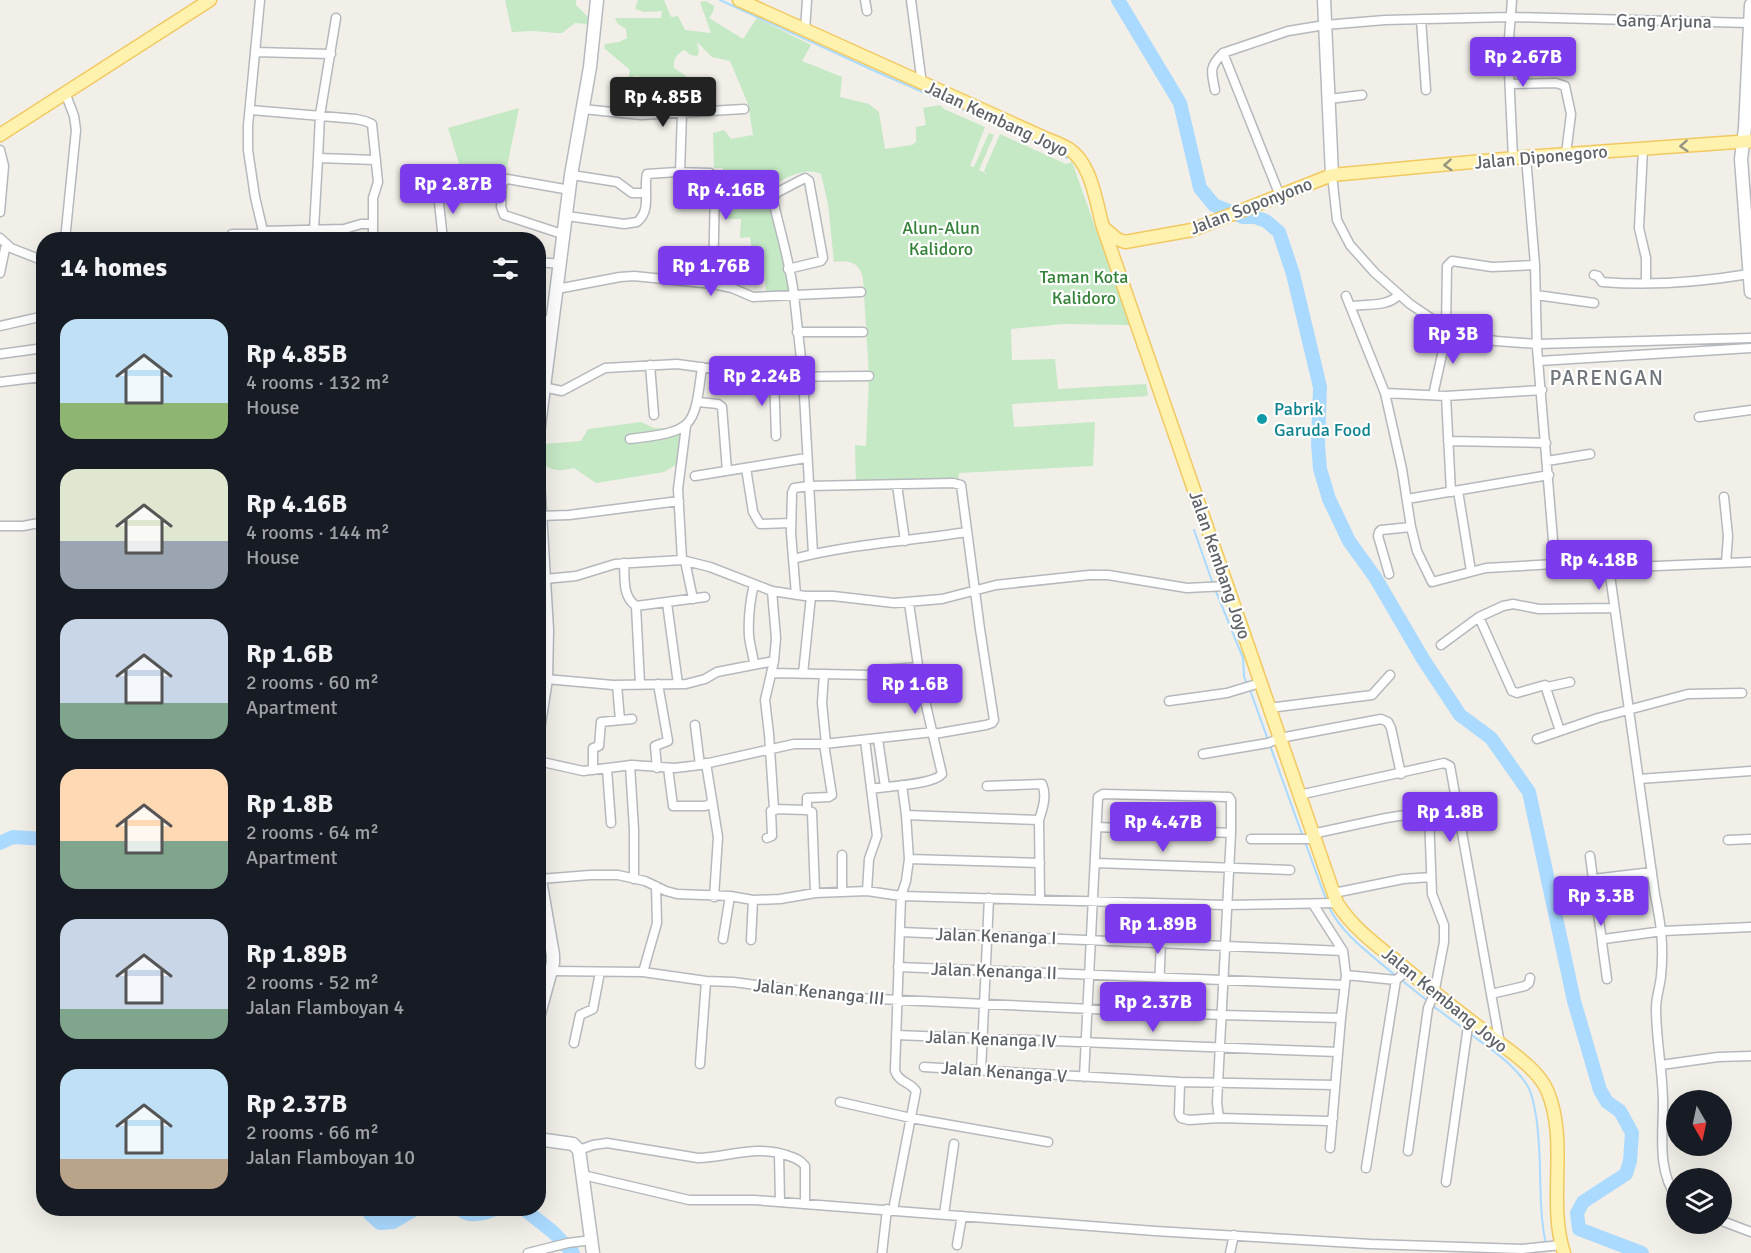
<!DOCTYPE html>
<html lang="en">
<head>
<meta charset="utf-8">
<style>
	:root { --surface:#171b24; --page:#242831; --text:#f1f3f6; --muted:#9ea1a6; --accent:#7c3aed }
	body { margin:0; font-family:Signika,sans-serif; background:var(--page); color:var(--text); height:100vh; display:flex; flex-direction:column; font-size:22px; white-space:nowrap }
	* { box-sizing:border-box; margin:0 }
	p { font-size:20px; color:var(--muted) }
	.icon { flex:none; width:33px; height:33px; fill:none; stroke:currentColor; stroke-width:2; stroke-linecap:round; stroke-linejoin:round }
	.map { position:relative; flex:1; overflow:hidden }
	.drawer { position:absolute; left:36px; top:232px; width:510px; height:984px; display:flex; flex-direction:column; background:var(--surface); border-radius:24px; box-shadow:0 6px 24px #0002 }
	.drawer>* { flex:none }
	.needle { width:39px; rotate:171deg }
	.buttons { position:absolute; left:1666px; top:1090px; display:grid; gap:12px }
	.buttons a { display:grid; place-items:center; width:66px; height:66px; border-radius:50%; background:var(--surface); box-shadow:0 6px 24px #0002; font-size:30px }
	.price { position:absolute; translate:-50% -51px; padding:0 14px; border-radius:6px; background:var(--accent); color:#fff; font-size:20px; line-height:39px; filter:drop-shadow(0 2px 3px #0008) }
	.price::after { content:''; position:absolute; left:50%; top:36px; width:18px; height:14px; margin-left:-9px; background:inherit; clip-path:polygon(0 0,100% 0,50% 100%) }
	.price.selected { background:#222; color:#fff }
	ul { padding:0; list-style:none }
	li { display:flex; align-items:center; gap:18px; height:150px; padding:0 24px }
	li span { display:grid; place-items:center; flex:none; width:168px; height:120px; border-radius:18px; color:#555 }
	li>.icon { margin-inline-start:auto }
	span .icon { width:72px; height:72px; fill:#fffc; stroke-width:1 }
	li b { font-size:26px }
	h2 { display:flex; justify-content:space-between; align-items:center; height:72px; padding:0 24px; font-size:26px }
	.map>svg:first-child { display:block }
</style>
</head>
<body>
<div class="map">
<svg width="1751" height="1253" viewBox="0 0 1751 1253">
	<rect width="100%" height="100%" fill="#f1efe8"/>
	<path fill="#c5e8c5" d="M505,0H576V5L589,18L587,24L575,23L562,33H557L533,31L512,32Z
		M638,0H664L671,17L678,16L685,30L711,33L700,2L706,1L714,6L713,12L709,18L743,39L757,18L811,45L802,61L842,77L840,97L869,104L879,112L885,149L912,145L916,142V127L926,125L923,108L940,105L944,109L985,127L970,166L974,167L989,133L994,135L979,170L987,174L984,171L1000,134L1066,164L1072,162L1130,325L1064,324L1011,329L1012,360L1055,359L1058,389L1146,384L1148,396L1012,404L1014,427L1095,422L1093,466L959,473L958,483L856,485L855,445L866,446L869,376L863,278C859,262 850,260 834,262L828,204L821,174C802,166 784,180 767,188L773,200L794,290L766,293L764,267H754L750,237L740,238L741,219H724L723,168H714L713,133L724,130L731,139L753,135L748,104L730,61L712,57L697,42L699,53L697,56L691,55L684,50C676,55 673,59 674,68L686,76V84L679,88L670,84H659L654,80L647,82L638,76L632,77L628,102L625,87L622,88L618,94L614,91L612,83L628,80L630,70L604,48L605,44L619,42L627,38L626,29L617,23L615,18H661L662,11L644,12L635,9Z
		M519,108L505,176L472,175L464,179L448,128Z
		M641,422L654,428H683L679,463L664,472L596,483L574,468C561,471 552,472 543,463V444L581,441L588,429Z"/>
	<g fill="none" stroke-linecap="round" stroke-linejoin="round">
		<path stroke="#aadaff" stroke-width="2" d="M720,0L877,72L1060,152L1067,158
			M1194,530L1213,584
			M1215,589L1243,658L1244,676L1247,685
			M1250,690L1303,837
			M1305,842L1327,902
			M1329,907C1342,935 1373,956 1396,976
			M1400,979L1429,1002
			M1433,1006L1464,1029
			M1469,1033C1489,1048 1513,1063 1527,1085C1533,1094 1534,1106 1536,1116C1543,1158 1537,1203 1546,1245"/>
		<path stroke="#aadaff" stroke-width="14" d="M1118,0L1180,103L1200,188L1214,205L1243,217H1255L1266,221L1279,232L1293,274L1320,387L1318,444L1320,469L1329,499L1349,541L1375,577L1423,659L1460,715L1491,738L1529,792L1574,1001L1600,1090L1607,1102L1620,1111L1632,1133L1630,1161L1626,1174L1583,1202L1577,1213L1579,1229L1642,1253
			M0,843L13,837L44,839
			M372,1209L370,1214L380,1223L393,1222L415,1209
			M460,1209C470,1218 484,1214 495,1209
			M524,1209L553,1232L573,1253"/>
		<g stroke="#b5b8bc" stroke-width="11">
			<path id="street" d="M260,0L248,126V150L255,197L263,231V240
				M865,0L867,11
				M911,0L922,84
				M1512,0L1508,51L1513,158
				M336,18L320,115L318,158L376,160
				M1421,19L1426,90
				M805,30L807,0
				M255,52L331,54
				M1510,84L1556,83L1565,86L1571,114L1566,154
				M1215,90C1211,71 1209,67 1223,53
				M1329,99L1362,95
				M583,109L641,115L744,109
				M251,110L356,119L365,121L372,124L378,182L373,198V240
				M1643,149L1639,228L1646,258V283
				M0,150L4,166L0,212
				M1526,157L1535,265L1537,348L1555,564L1609,568L1655,895C1661,924 1664,946 1661,976C1660,987 1656,997 1656,1008C1656,1040 1663,1072 1663,1104C1663,1135 1657,1171 1677,1198
				M680,172L682,113
				M572,175L617,182L632,193H646
				M1332,175L1337,220L1350,245L1375,273L1410,304L1441,325L1461,334L1496,341L1537,344L1751,338
				M438,193L443,240
				M1280,196L1223,53L1288,31L1325,25L1385,20L1510,17L1750,23
				M567,216L624,224L637,222C652,210 643,190 647,174L677,172L710,173L713,175L715,187L713,284
				M314,229L318,158
				M263,231L344,229L361,224H373
				M232,234H263
				M565,235L504,215L501,207L502,183L507,179L570,190
				M0,238L11,248L44,261
				M65,240L76,130L74,116L66,95
				M538,262L561,264
				M788,269L821,261L823,258L809,181L805,178L776,193L773,200C780,231 790,263 794,295L803,377L813,554
				M0,273L6,244
				M1594,275L1598,276L1602,282C1651,286 1701,282 1749,274
				M557,289L620,277L634,276L713,284L732,288L753,297L861,292
				M1536,295L1594,303
				M1346,296L1385,393L1402,469L1411,527L1417,551L1432,582L1486,568L1555,564
				M1351,306C1366,304 1390,307 1399,294
				M538,319L553,321
				M0,326L44,316
				M1446,328L1447,266L1452,261L1492,267L1535,265
				M797,332H863
				M43,348L44,385
				M0,354L44,348
				M1539,361L1751,348
				M650,365L654,415
				M774,377L776,436
				M0,382L42,377
				M543,387L562,391L605,368L677,364L774,377L869,376
				M1385,393L1446,396L1542,390
				M1433,395L1448,328
				M1446,396L1451,492
				M698,402L718,404L722,407L727,471
				M1699,417L1751,410
				M630,439C694,431 694,430 702,367
				M1448,441L1546,443
				M1547,461L1590,454
				M746,468L753,512L760,524L791,523
				M695,476L806,458
				M897,485L905,541
				M1458,491L1471,571
				M1724,497L1728,536L1726,563
				M1407,499L1549,475
				M539,516L569,515L679,501
				M0,526H23L44,522
				M793,559C850,544 909,541 967,532
				M682,560L678,489L686,426
				M685,561L693,599
				M624,563C625,578 622,596 636,606
				M1609,568L1751,562
				M1389,574L1378,536L1379,532L1381,530L1411,527
				M545,579L576,576L615,564L682,560L710,567L772,591L805,596H833L894,603L942,599L996,585L1089,575H1108L1187,588L1227,586
				M772,591L776,638L774,661L765,700L769,734L774,809L807,810L812,812L815,893
				M796,595L791,533L792,493L794,488L809,486L953,483L961,485L980,629L994,720L992,723L986,725L934,734
				M667,603L678,684
				M1479,617L1512,691L1517,693L1545,685L1560,731
				M1441,645L1479,617L1503,606L1513,604L1539,609L1614,608
				M754,664C753,654 750,646 749,636C748,619 750,601 754,584
				M771,673L872,675L880,670L918,667
				M803,674L811,596
				M824,674L822,703L826,744
				M546,679L613,685L686,684L705,679L717,672L774,661
				M640,684L636,606L705,597
				M617,685L620,720
				M1547,687L1570,682
				M1169,701L1227,693L1260,683
				M1269,708L1372,695L1390,675
				M695,725L700,765
				M878,739L885,787
				M1537,739L1598,718L1688,694L1742,693
				M865,740L877,836L869,859L867,891
				M1203,754L1268,743L1280,738L1381,719L1388,722L1391,728L1401,774
				M538,761L583,771L632,765L675,768L700,765L794,744H824L933,732
				M706,763L718,837L714,897
				M630,765L634,830V879
				M657,768L655,746L668,741L658,684
				M668,768L673,806H705L710,804L712,801
				M607,769L611,823
				M593,770V748L599,746L601,722L632,719
				M1639,779L1751,771
				M902,785L906,815L909,859
				M987,786L1042,784C1047,795 1043,808 1039,820
				M871,789C886,786 933,785 942,774L920,679L909,603
				M1299,795L1444,763L1450,766L1500,1044
				M807,810V798L829,797L832,795L824,744
				M906,815L1039,820L1040,900
				M1097,827L1231,833
				M1312,834L1386,818L1405,815L1459,818
				M767,838L772,836L771,811L775,810
				M1251,839H1314
				M1728,840L1751,839
				M842,855V892
				M1590,856L1593,879
				M1096,863L1290,870
				M540,879L590,875H618L645,881L666,891L677,894L730,896L753,900L780,899L815,893L867,891L901,896L1226,905L1337,903
				M1334,893L1403,879L1431,877
				M1313,904L1343,951L1346,975L1341,1018L1330,1148
				M901,932L1343,951
				M723,939L730,896
				M751,940L753,900
				M1602,941L1593,879L1652,872
				M898,967L1344,985
				M551,971L643,972L706,981L733,982L857,998L1221,1015L1341,1018
				M643,972L657,923L656,886
				M1346,975L1396,980
				M1607,979L1602,943L1604,939L1663,931L1751,927
				M1491,994L1525,986L1529,983L1530,978
				M1158,1012L1161,942
				M896,1035L1338,1052
				M574,1043L580,1015L593,1009L600,972
				M700,1064L706,981
				M1661,1065L1718,1057L1751,1056
				M924,1067L1180,1082L1335,1085
				M981,1071L989,898
				M1084,1077L1098,797L1103,794L1229,797L1231,800V833L1217,1103L1219,1118
				M1180,1082L1179,1114L1181,1118L1189,1120L1219,1118L1329,1121L1333,1118
				M840,1102L911,1118L1048,1142
				M579,1150L593,1145L607,1143L698,1158C729,1157 758,1144 789,1156C795,1158 801,1160 805,1166V1204
				M1408,1151L1428,1008L1434,994L1444,942V925L1432,894L1429,816
				M779,1153L780,1202
				M1366,1168L1396,980L1407,971
				M583,1175L689,1200H754L1155,1231L1370,1244L1522,1249L1561,1245
				M1446,1182L1469,1019
				M893,1210L916,1091C911,1082 899,1083 895,1071L901,896L906,881L909,859L1040,863
				M944,1214L954,1144
				M1722,1221L1751,1232
				M957,1245L962,1216
				M528,1253L568,1243L592,1240
				M882,1253L887,1209
				M1230,1253L1234,1235"/>
		</g>
		<g stroke="#b6babf" stroke-width="15">
			<path id="secondary" d="M1324,0L1332,175
				M1751,5L1745,128L1741,159L1751,292
				M538,434L571,175L590,67L597,0
				M538,479L547,630L546,679L538,730
				M538,868L553,955V963L538,1018
				M538,1139L573,1144L579,1150L593,1253"/>
		</g>
		<g stroke="#f2c960" stroke-width="15">
			<path id="primary" d="M739,0L1047,139C1055,142 1063,145 1069,149C1092,164 1096,203 1103,227L1337,903C1353,928 1376,945 1399,963C1429,989 1460,1013 1492,1037C1510,1052 1537,1068 1547,1090C1569,1141 1547,1201 1564,1253
				M0,135L210,0
				M1104,228L1117,239L1125,242L1192,230L1332,175L1526,157L1751,141"/>
		</g>
		<use href="#street" stroke="#fff" stroke-width="8"/>
		<use href="#secondary" stroke="#fff" stroke-width="12"/>
		<use href="#primary" stroke="#fff2af" stroke-width="12"/>
	</g>
	<defs><path id="oneway-chevron" d="M-2-3.5L2.5 0L-2 3.5" fill="none" stroke-width="1.6" stroke-linecap="round" stroke-linejoin="round" transform="scale(1.5)"/></defs>
	<g stroke="#979581">
		<use href="#oneway-chevron" transform="translate(1684 146) rotate(176)"/>
		<use href="#oneway-chevron" transform="translate(1448 165) rotate(176)"/>
	</g>
	<circle fill="#0f9aa8" stroke="#fff" stroke-width="2" cx="1262" cy="419" r="6"/>
	<g text-anchor="middle" stroke-width="4.5" stroke-linejoin="round" paint-order="stroke">
		<g font-size="18" fill="#5f6368" stroke="#fff">
			<text transform="translate(1664 21) rotate(1)" y="6">Gang Arjuna</text>
			<text transform="translate(997 119) rotate(25)" y="6">Jalan Kembang Joyo</text>
			<text transform="translate(1541 157) rotate(-5)" y="6">Jalan Diponegoro</text>
			<text transform="translate(1251 206) rotate(-21)" y="6">Jalan Soponyono</text>
			<text transform="translate(1220 565) rotate(71)" y="6">Jalan Kembang Joyo</text>
			<text transform="translate(996 936) rotate(2)" y="6">Jalan Kenanga I</text>
			<text transform="translate(994 971) rotate(2)" y="6">Jalan Kenanga II</text>
			<text transform="translate(819 992) rotate(6)" y="6">Jalan Kenanga III</text>
			<text transform="translate(1445 1000) rotate(39)" y="6">Jalan Kembang Joyo</text>
			<text transform="translate(991 1039) rotate(2)" y="6">Jalan Kenanga IV</text>
			<text transform="translate(1004 1072) rotate(4)" y="6">Jalan Kenanga V</text>
		</g>
		<g font-size="18" fill="#348238" stroke="#fff">
			<text x="941" y="234">Alun-Alun<tspan x="941" dy="21">Kalidoro</tspan></text>
			<text x="1084" y="283">Taman Kota<tspan x="1084" dy="21">Kalidoro</tspan></text>
		</g>
		<g font-size="18" fill="#0d838f" stroke="#fff" text-anchor="start">
			<text x="1274" y="415">Pabrik<tspan x="1274" dy="21">Garuda Food</tspan></text>
		</g>
		<g font-size="21" letter-spacing="1.5" fill="#70757a" stroke="#fff">
			<text x="1607" y="385">PARENGAN</text>
		</g>
	</g>
</svg>
<div class="buttons">
<a><svg class="needle" viewBox="-14 -14 28 28"><path d="M0-13l5 13h-10z" fill="#e53935"/><path d="M0 13l5-13h-10z" fill="#9ea1a6"/></svg></a>
<a><svg class="icon" aria-label="layers" viewBox="0 0 24 24"><path d="M12 4l9 5-9 5-9-5zM3 14l9 5 9-5"/></svg></a>
</div>
<b class="price" style="left:1523px;top:88px">Rp 2.67B</b>
<b class="price selected" style="left:663px;top:128px">Rp 4.85B</b>
<b class="price" style="left:453px;top:215px">Rp 2.87B</b>
<b class="price" style="left:726px;top:221px">Rp 4.16B</b>
<b class="price" style="left:711px;top:297px">Rp 1.76B</b>
<b class="price" style="left:1453px;top:365px">Rp 3B</b>
<b class="price" style="left:762px;top:407px">Rp 2.24B</b>
<b class="price" style="left:1599px;top:591px">Rp 4.18B</b>
<b class="price" style="left:915px;top:715px">Rp 1.6B</b>
<b class="price" style="left:1450px;top:843px">Rp 1.8B</b>
<b class="price" style="left:1163px;top:853px">Rp 4.47B</b>
<b class="price" style="left:1601px;top:927px">Rp 3.3B</b>
<b class="price" style="left:1158px;top:955px">Rp 1.89B</b>
<b class="price" style="left:1153px;top:1033px">Rp 2.37B</b>
<section class="drawer">
<h2>14 homes<svg class="icon" aria-label="filters" viewBox="0 0 24 24"><path d="M4 7h16M4 17h16"/><circle cx="9" cy="7" r="2"/><circle cx="15" cy="17" r="2"/></svg></h2>
<ul>
<li><span style="background:linear-gradient(#bfe0f5 70%,#8fb573 0)"><svg class="icon" aria-label="home" viewBox="0 0 24 24"><path d="M3 11l9-7 9 7M6 9v11h12V9"/></svg></span><div><b>Rp 4.85B</b><p>4 rooms · 132 m²</p><p>House</p></div></li>
<li><span style="background:linear-gradient(#dfe7d0 60%,#9aa5b1 0)"><svg class="icon" aria-label="home" viewBox="0 0 24 24"><path d="M3 11l9-7 9 7M6 9v11h12V9"/></svg></span><div><b>Rp 4.16B</b><p>4 rooms · 144 m²</p><p>House</p></div></li>
<li><span style="background:linear-gradient(#c9d6e8 70%,#7fa58c 0)"><svg class="icon" aria-label="home" viewBox="0 0 24 24"><path d="M3 11l9-7 9 7M6 9v11h12V9"/></svg></span><div><b>Rp 1.6B</b><p>2 rooms · 60 m²</p><p>Apartment</p></div></li>
<li><span style="background:linear-gradient(#ffd9b3 60%,#7fa58c 0)"><svg class="icon" aria-label="home" viewBox="0 0 24 24"><path d="M3 11l9-7 9 7M6 9v11h12V9"/></svg></span><div><b>Rp 1.8B</b><p>2 rooms · 64 m²</p><p>Apartment</p></div></li>
<li><span style="background:linear-gradient(#c9d6e8 75%,#7fa58c 0)"><svg class="icon" aria-label="home" viewBox="0 0 24 24"><path d="M3 11l9-7 9 7M6 9v11h12V9"/></svg></span><div><b>Rp 1.89B</b><p>2 rooms · 52 m²</p><p>Jalan Flamboyan 4</p></div></li>
<li><span style="background:linear-gradient(#bfe0f5 75%,#b9a48a 0)"><svg class="icon" aria-label="home" viewBox="0 0 24 24"><path d="M3 11l9-7 9 7M6 9v11h12V9"/></svg></span><div><b>Rp 2.37B</b><p>2 rooms · 66 m²</p><p>Jalan Flamboyan 10</p></div></li>
</ul>
</section>
</div>
</body>
</html>
